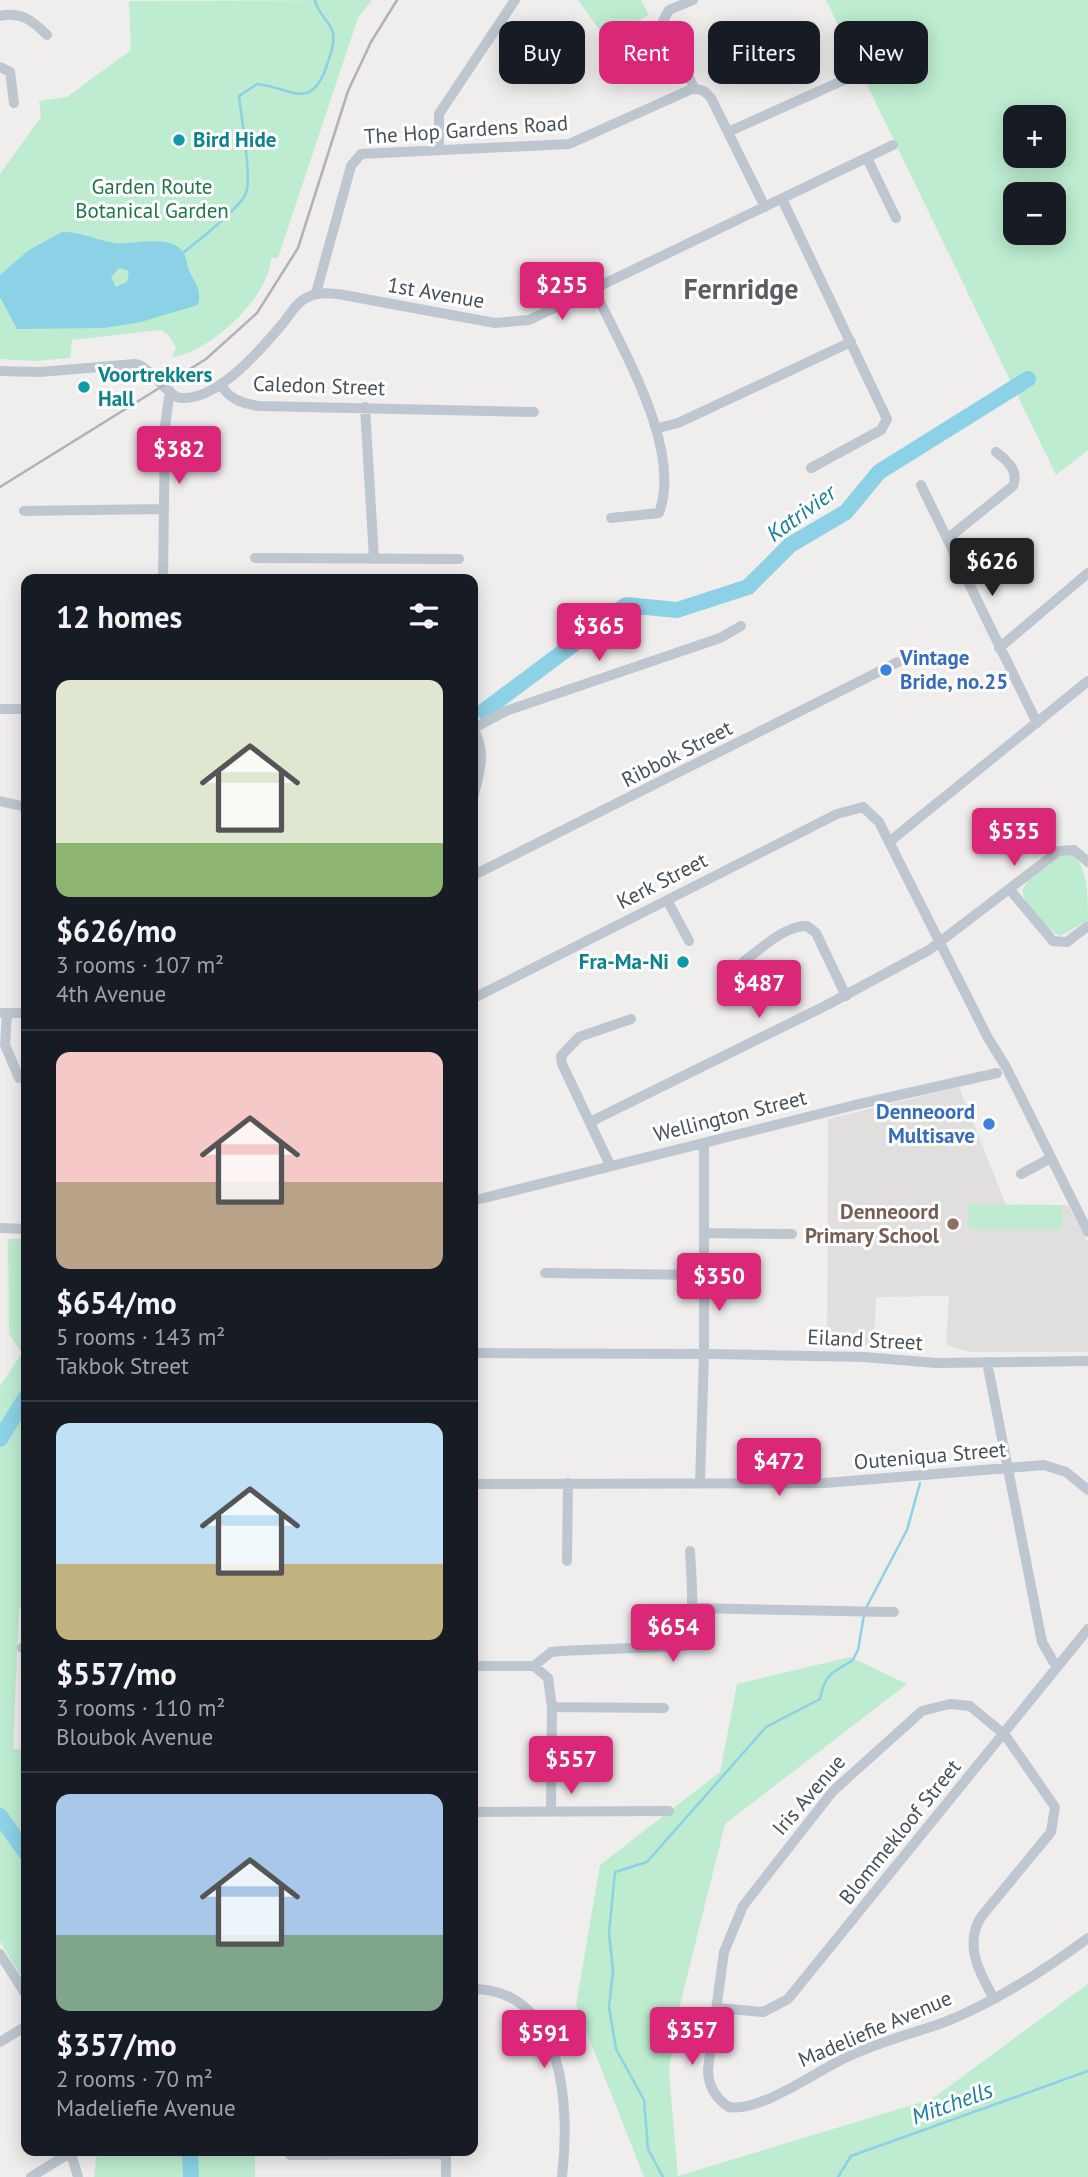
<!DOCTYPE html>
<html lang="en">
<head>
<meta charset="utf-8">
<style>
	:root { --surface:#171b24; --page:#20242c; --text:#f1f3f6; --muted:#9ea1a6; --line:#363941; --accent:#db2777 }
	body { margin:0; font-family:"PT Sans",sans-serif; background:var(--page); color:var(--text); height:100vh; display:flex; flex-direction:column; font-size:26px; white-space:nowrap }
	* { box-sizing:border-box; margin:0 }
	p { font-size:23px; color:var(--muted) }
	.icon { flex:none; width:38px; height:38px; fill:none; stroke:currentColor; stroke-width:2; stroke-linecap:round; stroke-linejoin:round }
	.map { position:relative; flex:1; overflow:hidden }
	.details { position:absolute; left:21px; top:574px; width:457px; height:1582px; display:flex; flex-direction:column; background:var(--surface); border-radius:14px; box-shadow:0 4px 18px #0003 }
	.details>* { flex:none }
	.guide { position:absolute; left:499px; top:21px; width:483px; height:63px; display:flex; gap:14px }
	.controls { position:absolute; left:1003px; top:105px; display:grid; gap:14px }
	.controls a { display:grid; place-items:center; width:63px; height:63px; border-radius:14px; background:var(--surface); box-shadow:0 4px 18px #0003; font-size:35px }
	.price { position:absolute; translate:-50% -60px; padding:0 16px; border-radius:7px; background:var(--accent); color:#fff; font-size:23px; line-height:46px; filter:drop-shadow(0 2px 4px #0008) }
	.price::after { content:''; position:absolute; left:50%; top:42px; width:21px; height:16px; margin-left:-10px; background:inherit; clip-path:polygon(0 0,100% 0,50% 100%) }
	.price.selected { background:#222; color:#fff }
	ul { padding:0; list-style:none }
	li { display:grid; align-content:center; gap:14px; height:371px; padding:0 35px }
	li+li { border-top:2px solid var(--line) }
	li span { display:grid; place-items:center; height:217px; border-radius:14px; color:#555 }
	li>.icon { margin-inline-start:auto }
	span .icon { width:126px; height:126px; fill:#fffc; stroke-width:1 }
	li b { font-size:30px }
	h2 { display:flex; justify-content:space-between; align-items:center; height:84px; padding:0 35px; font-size:30px }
	.tag { padding:0 24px; border-radius:14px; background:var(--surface); box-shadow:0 4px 18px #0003; font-size:24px; line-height:63px }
	.tag.selected { background:var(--accent); color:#fff }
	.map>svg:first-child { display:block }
</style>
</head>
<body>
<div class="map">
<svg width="1088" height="2177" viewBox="0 0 1088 2177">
	<rect width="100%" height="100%" fill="#f0eded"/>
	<path fill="#e1dede" d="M959,1087L1006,1205H1068L1088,1243V1352H970L946,1345L949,1296L876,1297L874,1345H827L828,1119Z"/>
	<path fill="#bdecd0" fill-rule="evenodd" d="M372,0L358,18L278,258H271C269,298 210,352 172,357L176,347L168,335L160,330L72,340L70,358L34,361L0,359V174L41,117L39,101L67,97L131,50L129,1Z
		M578,0H641L649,15L606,39Z
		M826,0H1088V450L1056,475ZM1015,117H1054V156H1015ZM1015,194H1054V233H1015Z
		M1068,851C1088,863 1088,894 1088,920L1060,936C1046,929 1025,907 1022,890L1029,880Z
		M968,1204L1062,1205V1229H969Z
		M8,1239H26V1606L19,1608L13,1749L26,1750V1985L0,1941V1386L22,1353L9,1334Z
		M850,1657L907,1684L725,1824L675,2025L669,2073L678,2176L932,2099L1088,1984V2177H644L576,2005L600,1865L720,1772L737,1684Z
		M97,2151H255V2177H94Z"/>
	<path fill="#8cd1e6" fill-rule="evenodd" d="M62,232C81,231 97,241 116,243C134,245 173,233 184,254C187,259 187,265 189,270C195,284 202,289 198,305L141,322L104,328L17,329L0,297V275L29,250ZM119,268L129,271L127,282L116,287L111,277Z"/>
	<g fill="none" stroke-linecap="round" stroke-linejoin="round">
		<path stroke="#8cd1e6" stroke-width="2.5" d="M184,252C197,242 241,207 246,193C252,177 241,116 239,96L257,84C290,87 311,113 327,65C330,55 335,44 333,33C330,21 317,13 315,0
			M866,1608L907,1530L920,1483
			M663,2177L648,2149L644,2100L616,2049L609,2007L613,1971L609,1933L615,1872L647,1862L766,1727L820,1699C825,1674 832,1672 852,1661L858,1650L864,1615
			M838,2177L851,2156L1088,2071"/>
		<path stroke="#8cd1e6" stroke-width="16" d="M484,711L626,605L677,610L748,587L790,545L846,512L879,472L1028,379
			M0,1439L26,1397
			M0,1816L26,1853
			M190,2151L191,2177"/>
		<path stroke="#bec7cf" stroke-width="10" d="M693,0L669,10L663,21L694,88
			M0,16C21,11 33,21 47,35
			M0,67L10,72L14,103
			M728,132L844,80
			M439,150V114L515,0
			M867,158L896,218
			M782,199L887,419L881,430L811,468
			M594,289C621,348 683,448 659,513L611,518
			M316,293L351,166L361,154L569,144L694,88L704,91L711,98L765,207
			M0,371L39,372L135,364C154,368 167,398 182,398C219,400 263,347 284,322C291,313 296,303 306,298C316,292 326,293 338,294L495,323L529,320L893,145
			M221,384C228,399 242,403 258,406L534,412
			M365,407L374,559
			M658,428L678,423L851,342
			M921,485L1037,723
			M24,511L164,509
			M947,539L1013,486C1019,471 1008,461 996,452
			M255,558L459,559
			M163,579L165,426L170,391
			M999,648L1088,573
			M0,709H26
			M472,727C488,751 479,775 472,801
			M474,728L506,711L720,638L741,626
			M0,801L26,807
			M889,842L1088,681
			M472,876L898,662
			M1010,890L1053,941L1067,942L1088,926
			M667,900L689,941
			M743,962C761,949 785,925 807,926L816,933L846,996
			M472,999L837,814L863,807L879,822L988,1038L1006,1067
			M2,1013H26
			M7,1013L5,1045L19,1078
			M1008,1071L1088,1232
			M590,1122L827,1005L929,950L1059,851L1074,850L1088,862
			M610,1165L562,1064L561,1056L579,1037L631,1019
			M1021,1174L1051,1158
			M472,1201L855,1105L997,1073
			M0,1228L26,1229
			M704,1233L792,1234
			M545,1273L703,1275
			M472,1353L714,1354L864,1357L936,1363L1088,1361
			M987,1362L1042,1642L1057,1668
			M700,1483L704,1354V1143
			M472,1484L825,1483L1044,1465L1066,1472L1088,1490
			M567,1561L568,1483
			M691,1608L894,1612
			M22,1648H26
			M472,1666H534L548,1678L552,1707L551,1812
			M534,1666L551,1652L560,1651L684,1646C697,1633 691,1571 690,1551
			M552,1707L664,1708
			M472,1812L669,1811
			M0,1954L26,1995
			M472,1989C566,1989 570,2110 562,2177
			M993,1997C979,1972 964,1944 981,1917L1051,1832L1055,1807L1005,1735L970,1706L950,1704L922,1711L833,1791L743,1906L724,1952L708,2069C708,2085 715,2098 729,2107C759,2113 817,2071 845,2058C877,2042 912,2034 945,2022C995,2002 1045,1970 1088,1938
			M717,2008L763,2012L788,1999L1088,1629
			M0,2042L26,2026
			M71,2153L78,2177
			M290,2155L446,2154
			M31,2177L73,2151
			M446,2177V2151"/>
		<path stroke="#afb2b7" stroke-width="2.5" d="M0,487L206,359L257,313L298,248L348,91L371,42L397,0"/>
	</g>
	<g fill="#0f9aa8" stroke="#fff" stroke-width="2.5">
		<circle cx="179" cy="140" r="7"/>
		<circle cx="84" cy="387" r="7"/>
		<circle cx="683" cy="962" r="7"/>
	</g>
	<g fill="#3f7fe0" stroke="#fff" stroke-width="2.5">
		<circle cx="886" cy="670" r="7"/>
		<circle cx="989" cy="1124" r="7"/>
	</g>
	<circle fill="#8d6e63" stroke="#fff" stroke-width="2.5" cx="953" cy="1224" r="7"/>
	<g text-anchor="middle" stroke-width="6" stroke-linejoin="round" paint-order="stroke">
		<g font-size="21" fill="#465059" stroke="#fff">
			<text transform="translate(466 130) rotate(-4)" y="7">The Hop Gardens Road</text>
			<text transform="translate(436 293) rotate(10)" y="7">1st Avenue</text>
			<text transform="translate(319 386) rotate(2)" y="7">Caledon Street</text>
			<text transform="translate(677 754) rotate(-27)" y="7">Ribbok Street</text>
			<text transform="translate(662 881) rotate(-27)" y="7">Kerk Street</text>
			<text transform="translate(730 1116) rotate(-14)" y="7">Wellington Street</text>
			<text transform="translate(865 1340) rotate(3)" y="7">Eiland Street</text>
			<text transform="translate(930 1456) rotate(-5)" y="7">Outeniqua Street</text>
			<text transform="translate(809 1795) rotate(-49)" y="7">Iris Avenue</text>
			<text transform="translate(900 1832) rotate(-51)" y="7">Blommekloof Street</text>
			<text transform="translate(875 2029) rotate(-23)" y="7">Madeliefie Avenue</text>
		</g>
		<g font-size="21" font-weight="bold" fill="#0d838f" stroke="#fff" text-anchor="start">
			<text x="193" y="147">Bird Hide</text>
			<text x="98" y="382">Voortrekkers<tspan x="98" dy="24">Hall</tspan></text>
			<text x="669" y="969" text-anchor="end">Fra-Ma-Ni</text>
		</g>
		<g font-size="21" fill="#1b764b" stroke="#fff">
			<text x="152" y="194">Garden Route<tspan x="152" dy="24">Botanical Garden</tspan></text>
		</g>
		<g font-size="21" font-weight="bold" fill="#366cbe" stroke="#fff" text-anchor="start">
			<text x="900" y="665">Vintage<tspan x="900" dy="24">Bride, no.25</tspan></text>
			<text x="975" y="1119" text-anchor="end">Denneoord<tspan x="975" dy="24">Multisave</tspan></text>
		</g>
		<g font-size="21" font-weight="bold" fill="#785e54" stroke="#fff" text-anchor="end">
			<text x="939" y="1219">Denneoord<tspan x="939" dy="24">Primary School</tspan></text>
		</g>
		<g font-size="23" font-style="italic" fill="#147e9f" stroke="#fff">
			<text transform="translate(801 513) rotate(-36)" y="8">Katrivier</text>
			<text transform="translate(952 2103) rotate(-20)" y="8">Mitchells</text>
		</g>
		<g font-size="28" font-weight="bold" fill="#5a5d62" stroke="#fff">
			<text x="741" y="299">Fernridge</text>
		</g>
	</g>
</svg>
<div class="controls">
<a>+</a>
<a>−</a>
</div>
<b class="price" style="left:562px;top:322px">$255</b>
<b class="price" style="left:179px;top:486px">$382</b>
<b class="price selected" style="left:992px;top:598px">$626</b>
<b class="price" style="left:599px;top:663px">$365</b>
<b class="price" style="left:1014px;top:868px">$535</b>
<b class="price" style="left:759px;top:1020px">$487</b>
<b class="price" style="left:719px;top:1313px">$350</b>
<b class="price" style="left:779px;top:1498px">$472</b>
<b class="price" style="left:673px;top:1664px">$654</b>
<b class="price" style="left:571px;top:1796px">$557</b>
<b class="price" style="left:692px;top:2067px">$357</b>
<b class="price" style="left:544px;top:2070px">$591</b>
<div class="guide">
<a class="tag">Buy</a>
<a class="tag selected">Rent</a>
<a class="tag">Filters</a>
<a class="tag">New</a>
</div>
<section class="details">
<h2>12 homes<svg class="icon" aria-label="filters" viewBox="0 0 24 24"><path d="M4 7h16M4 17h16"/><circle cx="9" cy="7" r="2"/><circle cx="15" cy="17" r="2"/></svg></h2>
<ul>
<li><span style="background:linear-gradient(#dfe7d0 75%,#8fb573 0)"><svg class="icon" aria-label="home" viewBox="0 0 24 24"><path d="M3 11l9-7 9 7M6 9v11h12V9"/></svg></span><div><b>$626/mo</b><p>3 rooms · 107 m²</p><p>4th Avenue</p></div></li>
<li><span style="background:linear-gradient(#f6c9c9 60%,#b9a48a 0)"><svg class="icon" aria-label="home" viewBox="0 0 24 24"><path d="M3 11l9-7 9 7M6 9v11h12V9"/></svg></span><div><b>$654/mo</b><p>5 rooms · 143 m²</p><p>Takbok Street</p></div></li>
<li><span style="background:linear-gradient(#bfe0f5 65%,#c2b280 0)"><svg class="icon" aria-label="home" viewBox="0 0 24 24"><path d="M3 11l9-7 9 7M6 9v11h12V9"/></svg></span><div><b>$557/mo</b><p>3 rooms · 110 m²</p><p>Bloubok Avenue</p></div></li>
<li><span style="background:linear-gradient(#a9c7e8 65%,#7fa58c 0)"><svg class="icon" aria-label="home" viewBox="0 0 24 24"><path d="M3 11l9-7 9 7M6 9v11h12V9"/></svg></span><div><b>$357/mo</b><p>2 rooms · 70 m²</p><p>Madeliefie Avenue</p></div></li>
</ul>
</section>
</div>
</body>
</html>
